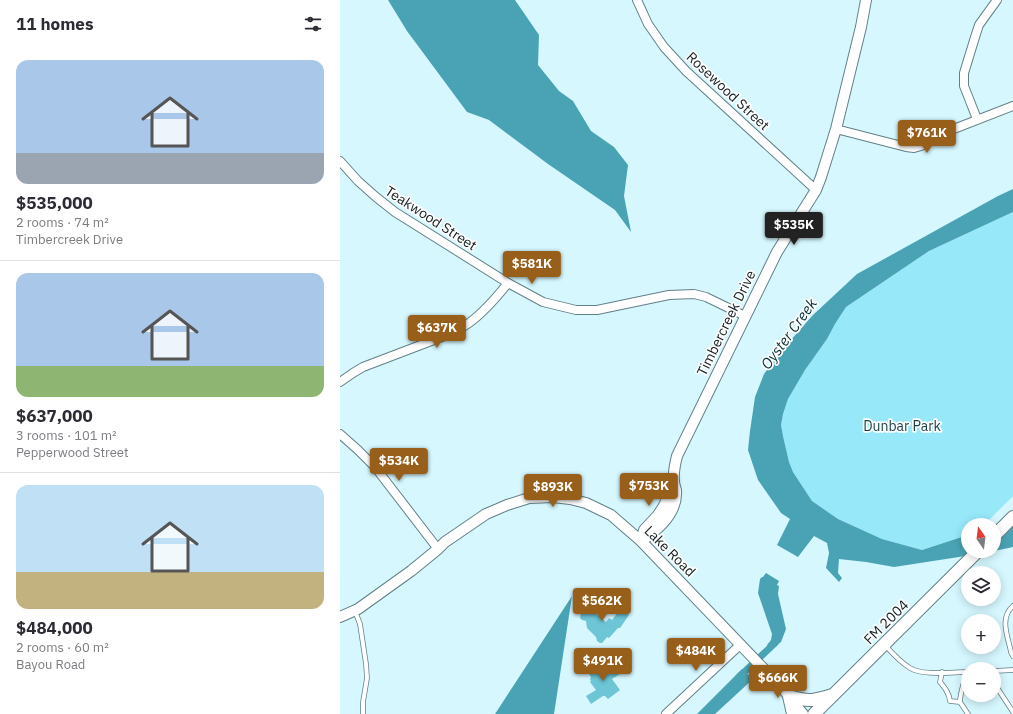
<!DOCTYPE html>
<html lang="en">
<head>
<meta charset="utf-8">
<style>
	:root { --surface:#fff; --page:#f7f7f7; --text:#2b2b33; --muted:#7c7c81; --line:#e1e1e2; --accent:#985f1b }
	body { margin:0; font-family:"IBM Plex Sans",sans-serif; background:var(--page); color:var(--text); height:100vh; display:flex; flex-direction:column; font-size:15px; white-space:nowrap }
	* { box-sizing:border-box; margin:0 }
	p { font-size:13px; color:var(--muted) }
	.icon { flex:none; width:22px; height:22px; fill:none; stroke:currentColor; stroke-width:2; stroke-linecap:round; stroke-linejoin:round }
	.map { position:relative; flex:1; overflow:hidden }
	.side { display:flex; flex-direction:column; background:var(--surface); width:340px }
	.side>* { flex:none }
	.needle { width:26px; rotate:346deg }
	.fabs { position:absolute; left:621px; top:518px; display:grid; gap:8px }
	.fabs a { display:grid; place-items:center; width:40px; height:40px; border-radius:50%; background:var(--surface); box-shadow:0 2px 10px #0003; font-size:20px }
	.price { position:absolute; translate:-50% -34px; padding:0 9px; border-radius:4px; background:var(--accent); color:#fff; font-size:13px; line-height:26px; filter:drop-shadow(0 1px 2px #0008) }
	.price::after { content:''; position:absolute; left:50%; top:24px; width:12px; height:9px; margin-left:-6px; background:inherit; clip-path:polygon(0 0,100% 0,50% 100%) }
	.price.active { background:#222; color:#fff }
	ul { padding:0; list-style:none }
	li { display:grid; align-content:center; gap:8px; height:212px; padding:0 16px }
	li+li { border-top:1px solid var(--line) }
	li span { display:grid; place-items:center; height:124px; border-radius:12px; color:#555 }
	li>.icon { margin-inline-start:auto }
	span .icon { width:72px; height:72px; fill:#fffc; stroke-width:1 }
	li b { font-size:17px }
	h2 { display:flex; justify-content:space-between; align-items:center; height:48px; padding:0 16px; font-size:17px }
	main { display:flex; flex:1; min-height:0 }
	.map>svg:first-child { display:block }
</style>
</head>
<body>
<main>
<section class="side">
<h2>11 homes<svg class="icon" aria-label="filters" viewBox="0 0 24 24"><path d="M4 7h16M4 17h16"/><circle cx="9" cy="7" r="2"/><circle cx="15" cy="17" r="2"/></svg></h2>
<ul>
<li><span style="background:linear-gradient(#a9c7e8 75%,#9aa5b1 0)"><svg class="icon" aria-label="home" viewBox="0 0 24 24"><path d="M3 11l9-7 9 7M6 9v11h12V9"/></svg></span><div><b>$535,000</b><p>2 rooms · 74 m²</p><p>Timbercreek Drive</p></div></li>
<li><span style="background:linear-gradient(#a9c7e8 75%,#8fb573 0)"><svg class="icon" aria-label="home" viewBox="0 0 24 24"><path d="M3 11l9-7 9 7M6 9v11h12V9"/></svg></span><div><b>$637,000</b><p>3 rooms · 101 m²</p><p>Pepperwood Street</p></div></li>
<li><span style="background:linear-gradient(#bfe0f5 70%,#c2b280 0)"><svg class="icon" aria-label="home" viewBox="0 0 24 24"><path d="M3 11l9-7 9 7M6 9v11h12V9"/></svg></span><div><b>$484,000</b><p>2 rooms · 60 m²</p><p>Bayou Road</p></div></li>
</ul>
</section>
<div class="map">
<svg width="673" height="714" viewBox="0 0 673 714">
	<rect width="100%" height="100%" fill="#d6f7fe"/>
	<path fill="#97e8f9" d="M673,212V496L644,525H628V535L582,550L542,539L498,519L472,501L453,472L449,462L443,436L441,425L443,414L448,399L465,370L487,339L495,324L506,307L589,251Z"/>
	<path fill="#4aa3b4" d="M48,0H175L199,35L198,65L219,91L233,101L251,131L274,147L288,165L284,196L291,232L275,210L208,164L149,120L127,112L67,31Z
		M673,189V212L589,251L506,307L495,324L487,339L465,370L448,399L443,414L441,425L443,436L449,462L453,472L472,501L498,519L542,539L582,550L628,535V551H654V528L673,523V547L645,553L554,567L526,562L499,559L498,573L502,578L499,582L486,568L489,553L487,543L474,536L458,557L437,545L450,519L441,513L418,480L408,450L410,431L415,397L424,374L442,350L473,315L517,274L658,196Z
		M426,573L439,581L437,585L439,586L438,594L446,629L441,642L432,649L428,650L427,645L431,640L432,634L418,593L420,579L422,577H423Z
		M232,596L214,714H155Z
		M402,669L413,679L375,714H357Z"/>
	<g fill="none" stroke-linecap="round" stroke-linejoin="round">
		<path stroke="#4aa3b4" stroke-width="7" d="M399,677L435,643"/>
	</g>
	<path fill="#6dc5d6" d="M250,599L257,604L256,605L261,609L256,614L266,622L269,618L272,620L281,608L289,615L280,628H278L269,638L267,637L263,642L262,643H260L257,641L256,637L247,628L246,621L242,620L240,618L241,612Z
		M262,659L270,670L274,666L280,674L272,679L280,690L268,699L265,696H263L251,704L246,696L256,690L250,682L251,681L250,679L251,677L247,671Z"/>
	<g fill="none" stroke-linecap="round" stroke-linejoin="round">
		<g stroke="#628087" stroke-width="5.5">
			<path id="service" d="M673,606C659,618 668,637 671,652L673,656
				M15,611L20,624L26,664L27,678L23,702V714
				M545,645C552,653 560,662 570,668C583,676 612,672 628,672
				M654,671L673,670
				M602,672L600,682C605,688 609,693 610,701L620,702L628,714
				M654,683L673,712
				M620,702C620,692 625,682 626,672"/>
		</g>
		<g stroke="#628087" stroke-width="10">
			<path id="minor" d="M297,0L308,24L324,47L346,71L476,190
				M637,119L624,86V73L636,34L639,25L644,18L657,0
				M496,129L566,147L574,148L581,146L606,132L673,106
				M0,161L18,181L36,197L55,212L168,283L203,302L236,310H257L329,295L354,294L366,297L405,316
				M0,382L13,373L23,367L107,335C114,331 122,328 129,323C144,312 156,298 168,283
				M0,434L18,450L35,467L98,549
				M326,714L401,644"/>
		</g>
		<g stroke="#628087" stroke-width="12">
			<path id="tertiary" d="M301,541C318,530 338,513 336,490C335,487 334,484 334,481C333,473 335,464 337,456L437,252L476,190L481,177L496,129L521,27L526,0
				M301,541L304,530L318,515L325,504L329,487L333,479
				M0,617L18,609L71,571L98,549L105,542L146,514L167,505L189,498L213,497L230,499L246,503L271,515L301,541L444,690L463,714"/>
		</g>
		<g stroke="#628087" stroke-width="14">
			<path id="primary" d="M654,536L673,517
				M449,696C469,702 472,701 492,695
				M449,696L453,714
				M474,714L638,551"/>
		</g>
		<use href="#service" stroke="#fff" stroke-width="4"/>
		<use href="#minor" stroke="#fff" stroke-width="8"/>
		<use href="#tertiary" stroke="#fff" stroke-width="10"/>
		<use href="#primary" stroke="#fff" stroke-width="12"/>
	</g>
	<g text-anchor="middle" stroke-width="3.5" stroke-linejoin="round" paint-order="stroke">
		<g font-size="14" fill="#111e20" stroke="#fdfdfd">
			<text transform="translate(388 91) rotate(43)" y="5">Rosewood Street</text>
			<text transform="translate(91 218) rotate(33)" y="5">Teakwood Street</text>
			<text transform="translate(386 323) rotate(-64)" y="5">Timbercreek Drive</text>
			<text transform="translate(330 551) rotate(45)" y="5">Lake Road</text>
			<text transform="translate(546 622) rotate(-45)" y="5">FM 2004</text>
		</g>
		<g font-size="14" fill="#163f47" stroke="#fdfdfd">
			<text x="562" y="431">Dunbar Park</text>
		</g>
		<g font-size="15" font-style="italic" fill="#032f37" stroke="#fdfdfd">
			<text transform="translate(449 334) rotate(-54)" y="5">Oyster Creek</text>
		</g>
	</g>
</svg>
<div class="fabs">
<a><svg class="needle" viewBox="-14 -14 28 28"><path d="M0-13l5 13h-10z" fill="#e53935"/><path d="M0 13l5-13h-10z" fill="#7c7c81"/></svg></a>
<a><svg class="icon" aria-label="layers" viewBox="0 0 24 24"><path d="M12 4l9 5-9 5-9-5zM3 14l9 5 9-5"/></svg></a>
<a>+</a>
<a>−</a>
</div>
<b class="price" style="left:587px;top:154px">$761K</b>
<b class="price active" style="left:454px;top:246px">$535K</b>
<b class="price" style="left:192px;top:285px">$581K</b>
<b class="price" style="left:97px;top:349px">$637K</b>
<b class="price" style="left:59px;top:482px">$534K</b>
<b class="price" style="left:309px;top:507px">$753K</b>
<b class="price" style="left:213px;top:508px">$893K</b>
<b class="price" style="left:262px;top:622px">$562K</b>
<b class="price" style="left:356px;top:672px">$484K</b>
<b class="price" style="left:263px;top:682px">$491K</b>
<b class="price" style="left:438px;top:699px">$666K</b>
</div>
</main>
</body>
</html>
